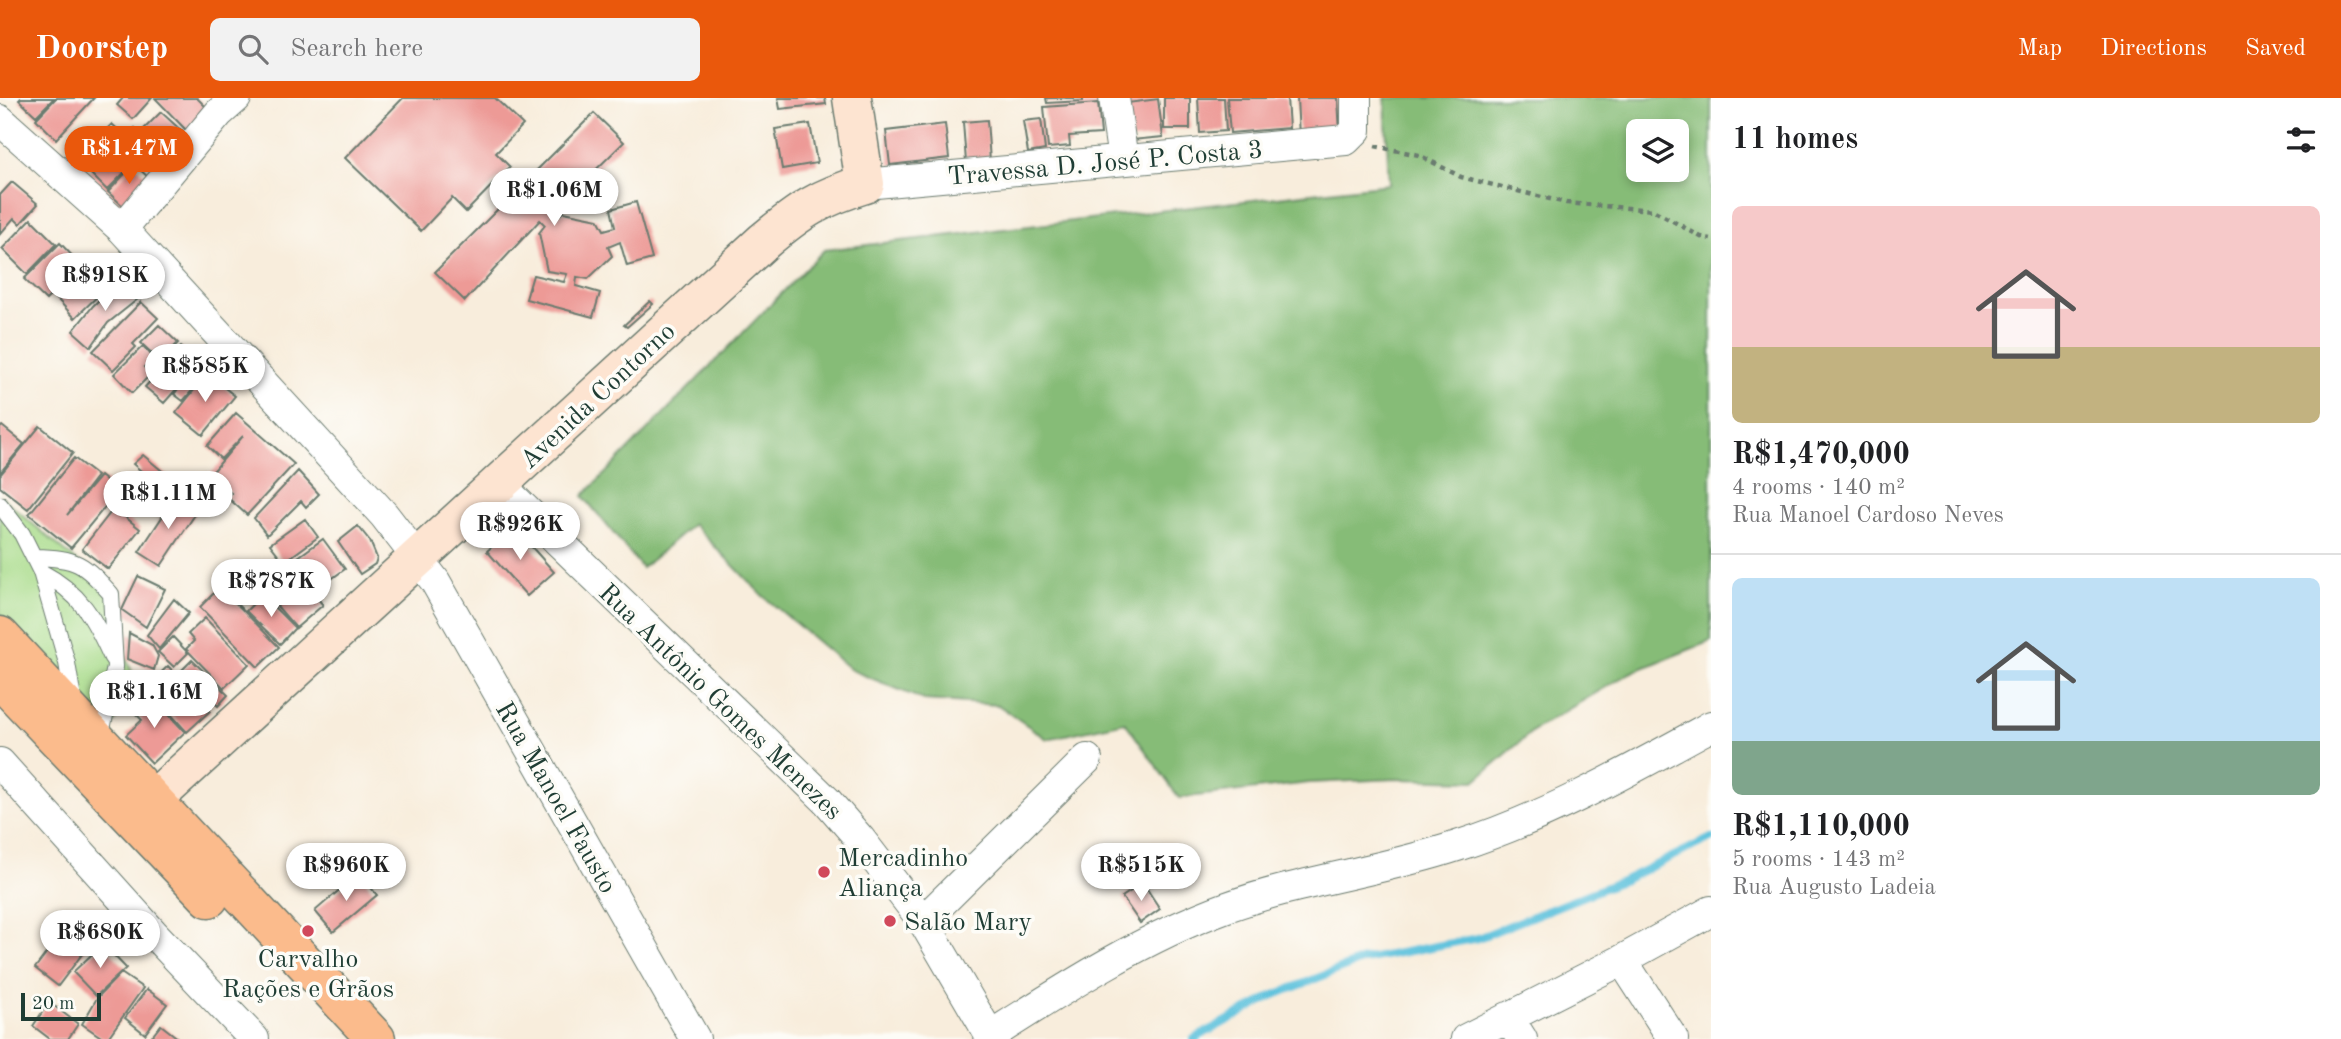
<!DOCTYPE html>
<html lang="en">
<head>
<meta charset="utf-8">
<style>
	:root { --surface:#fff; --page:#f2f2f2; --text:#202124; --muted:#757577; --line:#e0e0e0; --accent:#ea580c }
	body { margin:0; font-family:"Old Standard TT",serif; background:var(--page); color:var(--text); height:100vh; display:flex; flex-direction:column; font-size:26px; white-space:nowrap }
	* { box-sizing:border-box; margin:0 }
	p { font-size:23px; color:var(--muted) }
	.icon { flex:none; width:38px; height:38px; fill:none; stroke:currentColor; stroke-width:2; stroke-linecap:round; stroke-linejoin:round }
	.map { position:relative; flex:1; overflow:hidden }
	.sheet { display:flex; flex-direction:column; background:var(--surface); width:630px }
	.sheet>* { flex:none }
	.tools { position:absolute; left:1626px; top:21px; display:grid; gap:14px }
	.tools a { display:grid; place-items:center; width:63px; height:63px; border-radius:10px; background:var(--surface); box-shadow:0 4px 10px #0003; font-size:35px }
	.scale { position:absolute; left:21px; bottom:18px; width:80px; box-sizing:border-box; padding-left:7px; border:4px solid #1f3d34; border-top:0; font-size:19px; line-height:24px; white-space:nowrap; color:#1f3d34; -webkit-text-stroke:5px #fdfcf7; paint-order:stroke }
	.price { position:absolute; translate:-50% -60px; padding:0 16px; border-radius:24px; background:#fff; color:#222; font-size:23px; line-height:46px; filter:drop-shadow(0 2px 4px #0008) }
	.price::after { content:''; position:absolute; left:50%; top:42px; width:21px; height:16px; margin-left:-10px; background:inherit; clip-path:polygon(0 0,100% 0,50% 100%) }
	.price.active { background:var(--accent); color:#fff }
	ul { padding:0; list-style:none }
	li { display:grid; align-content:center; gap:14px; height:371px; padding:0 21px }
	li+li { border-top:2px solid var(--line) }
	li span { display:grid; place-items:center; height:217px; border-radius:10px; color:#555 }
	li>.icon { margin-inline-start:auto }
	span .icon { width:126px; height:126px; fill:#fffc; stroke-width:1 }
	li b { font-size:30px }
	h2 { display:flex; justify-content:space-between; align-items:center; height:84px; padding:0 21px; font-size:30px }
	header { display:flex; align-items:center; gap:42px; box-sizing:border-box; height:98px; padding:0 35px; background:var(--accent); color:#fff }
	header strong { font-size:33px }
	nav { display:flex; gap:38px; margin-inline-start:auto; font-size:24px }
	.search { width:490px; height:63px; background:var(--page); display:flex; align-items:center; gap:18px; box-sizing:border-box; padding:0 24px; border-radius:10px; color:var(--muted); font-size:26px }
	main { display:flex; flex:1; min-height:0 }
	.map>svg:first-child { display:block }
</style>
</head>
<body>
<header>
<strong>Doorstep</strong>
<div class="search"><svg class="icon" aria-label="search" viewBox="0 0 24 24"><circle cx="10" cy="10" r="6"/><path d="M15 15l6 6"/></svg>Search here</div>
<nav><a>Map</a><a>Directions</a><a>Saved</a></nav>
</header>
<main>
<div class="map">
<svg width="1711" height="941" viewBox="0 0 1711 941">
	<rect width="100%" height="100%" fill="#fdfcf7"/>
	<filter id="ink" filterUnits="userSpaceOnUse"><feTurbulence type="fractalNoise" baseFrequency=".0143" numOctaves="2"/><feDisplacementMap in="SourceGraphic" scale="14" xChannelSelector="R" yChannelSelector="G"/><feConvolveMatrix kernelMatrix="1 2 1 2 8 2 1 2 1" color-interpolation-filters="sRGB"/></filter>
	<filter id="wash" filterUnits="userSpaceOnUse"><feTurbulence type="fractalNoise" baseFrequency=".00686" numOctaves="4" result="noise"/><feDisplacementMap in="SourceGraphic" scale="28" xChannelSelector="R" yChannelSelector="G"/><feGaussianBlur stdDeviation="1.57" result="paint"/><feColorMatrix in="noise" values="0 0 0 0 0 0 0 0 0 0 0 0 0 0 0 0 0 1.4 0 .05"/><feComposite in="paint" operator="in"/></filter>
	<g filter="url(#wash)">
		<rect width="100%" height="100%" fill="#f8eddc"/>
		<path fill="#a9dc8b" stroke="#648c60" stroke-width="2" d="M0,398L107,489L125,528L124,556L139,589L109,632L0,519Z"/>
		<path fill="#86bc77" stroke="#527c56" stroke-width="2" fill-rule="evenodd" d="M1385,0H1711V543L1630,575L1535,631L1475,683L1396,681L1309,685L1179,700L1125,624L1047,641L998,607L924,602L851,572L762,497L693,426L642,470L583,398L824,152L1389,86ZM1638,33H1676V72H1638Z"/>
		<g fill="none" stroke-linecap="round" stroke-linejoin="round">
			<path stroke="#5fc2dd" stroke-width="8" d="M1194,941L1272,898L1363,862L1478,840L1624,782L1711,740"/>
		</g>
		<g id="blocks">
			<path fill="#ed9a96" d="M21,0H54L36,18L19,2Z
				M56,0H94L56,41L36,21Z
				M123,0H152L133,21L117,7Z
				M155,0H197L209,12L187,33Z
				M403,0H495L523,27L496,55L510,69L466,114L452,100L421,133L345,60Z
				M778,0H825L826,6L780,11Z
				M1046,0H1083V3L1047,5Z
				M1164,0H1190V31H1164Z
				M1198,0H1224L1226,33L1200,35Z
				M1227,0H1287L1289,30L1230,35Z
				M1297,0H1338L1340,36L1299,38Z
				M1158,1L1163,39L1132,42L1127,5Z
				M1098,5L1101,36L1069,38L1070,48L1048,50L1044,9Z
				M161,14L184,35L167,53L144,31Z
				M594,15L624,44L552,115L556,119L564,114L598,121L604,132L615,129L611,111L636,104L652,161L627,168L620,144L608,149L612,158L588,181L577,179L576,188L600,195L593,219L526,201L533,177L564,184L567,176L547,173L539,135L545,127L540,122L465,203L435,174Z
				M1041,21L1045,52L1028,55L1023,23Z
				M987,22L990,63L966,64L963,24Z
				M112,26L124,37L93,69L81,57Z
				M810,26L817,65L782,71L775,31Z
				M945,26L949,60L890,67L886,33Z
				M135,30L152,47L107,92L89,74Z
				M134,66L150,81L124,109L108,94Z
				M12,84L38,106L20,126L14,120L0,136V97Z
				M31,121L56,146L27,176L2,151Z
				M60,145L81,167L46,202L24,181Z
				M87,171L106,190L75,220L57,201Z
				M119,182L138,201L108,225L91,249L73,233L93,208Z
				M650,203L653,206L627,229L624,227Z
				M141,204L158,220L133,246L136,249L113,272L93,253Z
				M159,227L178,245L160,263L141,245Z
				M143,248L154,260L144,269L151,276L132,295L114,276Z
				M181,249L209,273L183,303L174,296L195,270L164,305L145,289Z
				M207,276L235,298L203,337L176,315Z
				M236,315L294,366L247,417L227,399L231,395L210,377L243,338L221,361L207,348Z
				M2,328L24,346L0,375V330Z
				M40,328L73,355L28,411L0,389V377Z
				M143,357L179,387L174,394L164,389L155,401L132,385L141,373L133,366Z
				M74,360L97,378L67,417L100,378L118,393L71,450L29,416Z
				M298,373L319,396L306,409L301,403L267,437L254,420Z
				M176,398L198,412L161,468L139,454Z
				M114,410L140,431L108,471L82,451Z
				M305,421L318,439L284,464L270,446Z
				M358,428L370,443L377,460L375,466L360,476L338,444Z
				M514,429L554,474L527,498L487,453Z
				M323,441L345,471L316,492L294,462Z
				M291,469L323,507L296,530L264,493Z
				M138,478L165,491L146,529L122,512Z
				M220,489L279,549L258,569L200,509Z
				M262,497L295,530L280,546L246,513Z
				M174,501L189,515L159,551L147,537Z
				M205,520L249,566L224,590L186,551L194,543L188,536Z
				M129,535L152,547L158,558L154,572L127,561Z
				M173,539L188,555L174,569L158,554Z
				M192,562L228,597L218,608L181,573Z
				M168,568L210,613L187,634L146,589Z
				M151,598L185,634L152,665L126,637L142,622L134,614Z
				M359,775L377,797L333,834L315,813Z
				M1143,785L1160,811L1140,825L1122,799Z
				M72,821L95,839L58,888L35,870Z
				M103,846L126,870L96,898L73,874Z
				M121,875L143,890L107,941H104L82,926L97,900Z
				M147,891L167,906L145,936L125,920Z
				M49,904L78,926L68,941H50L33,928Z
				M161,927L179,941H150Z"/>
		</g>
	</g>
	<g filter="url(#ink)">
		<use href="#blocks" fill-opacity="0" stroke="#6b7b6f" stroke-width="2"/>
		<g fill="none" stroke-linecap="round" stroke-linejoin="round">
			<g stroke="#6b7b6f" stroke-width="18">
				<path id="lane" d="M0,407L22,436L41,474L67,565L74,607
					M35,459C77,460 83,465 111,496L115,569L100,641
					M41,474C81,495 94,520 112,560"/>
			</g>
			<g stroke="#6b7b6f" stroke-width="32">
				<path id="street" d="M1114,0L1123,62
					M0,22L122,131L384,417L435,483L695,941
					M865,86L1346,42L1356,32V0
					M122,131L219,15L236,0
					M499,386L827,703L860,741L923,823L992,941
					M0,665L153,835L254,941
					M923,823L1087,661
					M1622,862L1673,941
					M1508,919L1522,941
					M990,938C1065,890 1142,840 1227,809C1302,782 1382,773 1457,748C1547,719 1629,673 1711,628
					M1466,941L1622,862L1711,813"/>
			</g>
			<g stroke="#6b7b6f" stroke-width="41">
				<path id="secondary" d="M154,701L764,143C801,112 819,100 865,86L852,0"/>
			</g>
			<g stroke="#6b7b6f" stroke-width="41">
				<path id="primary" d="M0,538L376,941
					M0,581L209,800"/>
			</g>
			<path stroke="#6b7b6f" stroke-width="4.5" stroke-dasharray="5 5" stroke-linecap="butt" d="M1375,48L1419,57L1461,79L1566,105L1653,112L1701,139L1711,141"/>
			<use href="#lane" stroke="#fff" stroke-width="16"/>
			<use href="#street" stroke="#fff" stroke-width="30"/>
			<use href="#secondary" stroke="#fde4d1" stroke-width="38"/>
			<use href="#primary" stroke="#fbbb8c" stroke-width="38"/>
		</g>
	</g>
	<g fill="#d1495b" stroke="#fdfcf7" stroke-width="2.5">
		<circle cx="824" cy="774" r="7"/>
		<circle cx="890" cy="823" r="7"/>
		<circle cx="308" cy="833" r="7"/>
	</g>
	<g text-anchor="middle" stroke-width="7" stroke-linejoin="round" paint-order="stroke">
		<g font-size="26" fill="#1f3d34" stroke="#fdfcf7">
			<text transform="translate(1105 64) rotate(-5)" y="9">Travessa D. José P. Costa 3</text>
			<text transform="translate(597 297) rotate(-43)" y="9">Avenida Contorno</text>
			<text transform="translate(721 603) rotate(44)" y="9">Rua Antônio Gomes Menezes</text>
			<text transform="translate(557 699) rotate(60)" y="9">Rua Manoel Fausto</text>
		</g>
		<g font-size="26" fill="#1f3d34" stroke="#fdfcf7" text-anchor="start">
			<text x="838" y="768">Mercadinho<tspan x="838" dy="30">Aliança</tspan></text>
			<text x="904" y="832">Salão Mary</text>
			<text x="308" y="869" text-anchor="middle">Carvalho<tspan x="308" dy="30">Rações e Grãos</tspan></text>
		</g>
	</g>
</svg>
<div class="tools">
<a><svg class="icon" aria-label="layers" viewBox="0 0 24 24"><path d="M12 4l9 5-9 5-9-5zM3 14l9 5 9-5"/></svg></a>
</div>
<div class="scale">20 m</div>
<b class="price active" style="left:129px;top:88px">R$1.47M</b>
<b class="price" style="left:554px;top:130px">R$1.06M</b>
<b class="price" style="left:105px;top:215px">R$918K</b>
<b class="price" style="left:205px;top:306px">R$585K</b>
<b class="price" style="left:168px;top:433px">R$1.11M</b>
<b class="price" style="left:520px;top:464px">R$926K</b>
<b class="price" style="left:271px;top:521px">R$787K</b>
<b class="price" style="left:154px;top:632px">R$1.16M</b>
<b class="price" style="left:346px;top:805px">R$960K</b>
<b class="price" style="left:1141px;top:805px">R$515K</b>
<b class="price" style="left:100px;top:872px">R$680K</b>
</div>
<section class="sheet">
<h2>11 homes<svg class="icon" aria-label="filters" viewBox="0 0 24 24"><path d="M4 7h16M4 17h16"/><circle cx="9" cy="7" r="2"/><circle cx="15" cy="17" r="2"/></svg></h2>
<ul>
<li><span style="background:linear-gradient(#f6c9c9 65%,#c2b280 0)"><svg class="icon" aria-label="home" viewBox="0 0 24 24"><path d="M3 11l9-7 9 7M6 9v11h12V9"/></svg></span><div><b>R$1,470,000</b><p>4 rooms · 140 m²</p><p>Rua Manoel Cardoso Neves</p></div></li>
<li><span style="background:linear-gradient(#bfe0f5 75%,#7fa58c 0)"><svg class="icon" aria-label="home" viewBox="0 0 24 24"><path d="M3 11l9-7 9 7M6 9v11h12V9"/></svg></span><div><b>R$1,110,000</b><p>5 rooms · 143 m²</p><p>Rua Augusto Ladeia</p></div></li>
</ul>
</section>
</main>
</body>
</html>
